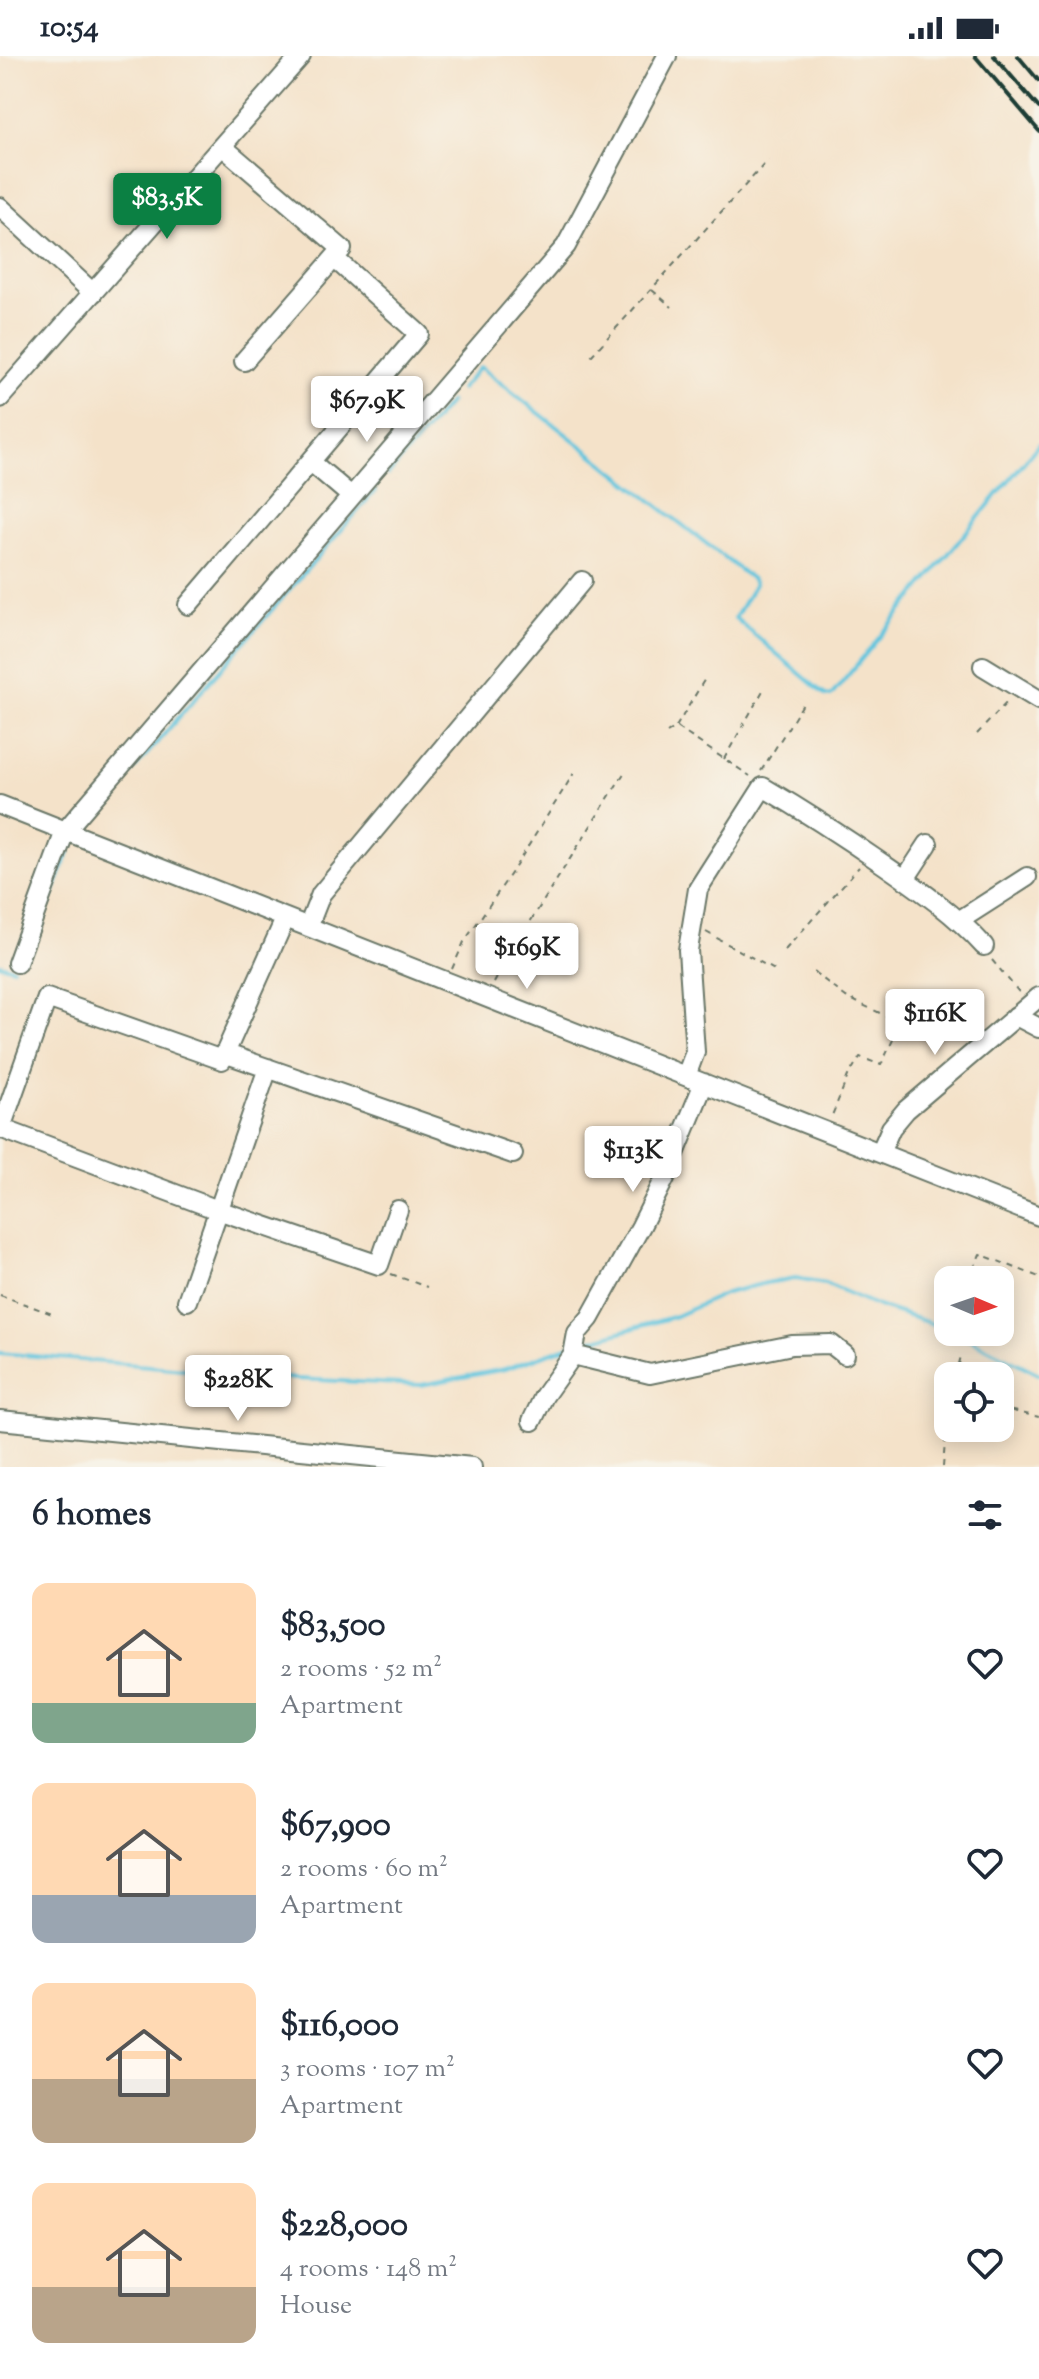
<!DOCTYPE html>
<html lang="en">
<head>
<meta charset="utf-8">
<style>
	:root { --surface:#fff; --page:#f6f6f7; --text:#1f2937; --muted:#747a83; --accent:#0b8043 }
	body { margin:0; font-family:"Sorts Mill Goudy",serif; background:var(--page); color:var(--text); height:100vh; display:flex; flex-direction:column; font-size:30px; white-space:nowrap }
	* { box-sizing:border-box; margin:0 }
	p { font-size:26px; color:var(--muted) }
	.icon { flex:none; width:44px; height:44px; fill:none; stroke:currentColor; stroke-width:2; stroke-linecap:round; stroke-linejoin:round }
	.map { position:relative; height:1411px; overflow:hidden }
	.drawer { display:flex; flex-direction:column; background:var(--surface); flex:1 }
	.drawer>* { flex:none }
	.needle { width:52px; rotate:92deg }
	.tools { position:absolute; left:934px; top:1210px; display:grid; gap:16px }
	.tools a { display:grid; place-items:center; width:80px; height:80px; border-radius:16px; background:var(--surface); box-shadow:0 4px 20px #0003; font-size:40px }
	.price { position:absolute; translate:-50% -68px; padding:0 18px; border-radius:8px; background:#fff; color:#222; font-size:26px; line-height:52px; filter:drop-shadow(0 2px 4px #0008) }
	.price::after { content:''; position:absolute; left:50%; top:48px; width:24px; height:18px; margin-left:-12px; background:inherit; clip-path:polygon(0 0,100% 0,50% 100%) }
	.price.selected { background:var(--accent); color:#fff }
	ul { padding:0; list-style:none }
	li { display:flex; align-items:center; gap:24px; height:200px; padding:0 32px }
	li span { display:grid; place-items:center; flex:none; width:224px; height:160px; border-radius:16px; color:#555 }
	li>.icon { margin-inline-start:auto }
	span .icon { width:96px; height:96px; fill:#fffc; stroke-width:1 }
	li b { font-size:34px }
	h2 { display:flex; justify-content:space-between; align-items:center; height:96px; padding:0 32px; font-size:34px }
	.status { display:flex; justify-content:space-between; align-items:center; height:56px; padding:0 40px; background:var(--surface); direction:ltr }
	.status svg { height:22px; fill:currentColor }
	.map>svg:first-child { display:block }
</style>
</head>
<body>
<div class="status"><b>10:54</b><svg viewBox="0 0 49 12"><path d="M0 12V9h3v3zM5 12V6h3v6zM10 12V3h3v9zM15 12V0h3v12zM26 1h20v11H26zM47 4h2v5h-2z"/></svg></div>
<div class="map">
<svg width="1039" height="1411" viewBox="0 0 1039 1411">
	<rect width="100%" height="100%" fill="#f7f3e8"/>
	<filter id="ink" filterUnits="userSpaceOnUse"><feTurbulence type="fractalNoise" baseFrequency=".0125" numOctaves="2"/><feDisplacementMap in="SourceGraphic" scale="16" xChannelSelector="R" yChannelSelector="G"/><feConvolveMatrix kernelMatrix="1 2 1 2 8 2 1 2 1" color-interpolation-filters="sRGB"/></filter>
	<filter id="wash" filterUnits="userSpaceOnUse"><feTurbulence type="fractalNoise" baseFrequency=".006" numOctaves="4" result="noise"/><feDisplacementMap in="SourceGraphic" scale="32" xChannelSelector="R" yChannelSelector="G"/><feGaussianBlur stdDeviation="1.8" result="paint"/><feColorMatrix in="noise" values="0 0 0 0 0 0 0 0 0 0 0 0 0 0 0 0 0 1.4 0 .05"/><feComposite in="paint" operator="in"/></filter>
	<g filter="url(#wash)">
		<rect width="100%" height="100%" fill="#f4e2c9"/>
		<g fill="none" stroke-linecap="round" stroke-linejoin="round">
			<path stroke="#60c5de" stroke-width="4" d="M461,333L480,311L753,524L755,528L735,562L825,639L831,640L1039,388
				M388,419L450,346
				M95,758L375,435
				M46,853L69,796
				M0,908L13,912
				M955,1276L1039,1318
				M582,1287L676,1260L726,1237L766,1227L796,1222L825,1227L878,1250L948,1273
				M0,1297L297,1323L421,1329L505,1313L570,1290"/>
		</g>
	</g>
	<g filter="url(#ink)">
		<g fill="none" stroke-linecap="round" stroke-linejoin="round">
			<g stroke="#6a7768" stroke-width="22">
				<path id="minor" d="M222,90L342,193L244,305
					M0,151L93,237
					M0,342L301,0
					M311,406L351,440
					M188,549L419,278L334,202
					M983,610L1039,644
					M0,749L1039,1160
					M905,823L928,788
					M960,864L1027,821
					M308,871L321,838L582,525
					M17,907L65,775L566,190L667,0
					M1016,960L1039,972
					M224,997L513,1098
					M686,1020L695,996L688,894L698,833L763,731C804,755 844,781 883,808C919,833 954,857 984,890
					M0,1072L218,1154L379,1209L398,1154
					M1,1072L47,942L222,1004L285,863
					M880,1097L891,1072L906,1054L1039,941
					M187,1245L268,1012
					M573,1299L650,1318L792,1289L831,1288L845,1299
					M0,1364L472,1411
					M532,1365L544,1340L573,1299L577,1277L590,1262L641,1170L665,1122L704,1027"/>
			</g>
			<path stroke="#6a7768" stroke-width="2" stroke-dasharray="6 6" stroke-linecap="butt" d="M652,234L672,251
				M591,300L768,104
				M676,671L706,621
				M667,677L676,671L750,720
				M977,678L1009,644
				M724,703L765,631
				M761,715L803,648
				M706,876L778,916
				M785,894L859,811
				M992,904L1019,936
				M452,913L464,886L512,816L574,717
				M814,916L846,941L901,967L881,1009L860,1001L848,1020L831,1062
				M494,927L508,901L626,714
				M391,1218L427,1231
				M969,1224L980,1198L1039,1221
				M0,1239L55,1259
				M956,1320L961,1300
				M1000,1355L1004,1353L1039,1361
				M943,1411L948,1349"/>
			<use href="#minor" stroke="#fff" stroke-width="18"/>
			<path stroke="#1f3d34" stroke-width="4" d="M975,0L1039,75
				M994,0L1039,52
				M1018,0L1039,25"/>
		</g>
	</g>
</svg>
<div class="tools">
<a><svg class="needle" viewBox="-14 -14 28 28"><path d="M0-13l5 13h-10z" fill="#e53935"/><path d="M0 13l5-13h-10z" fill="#747a83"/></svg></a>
<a><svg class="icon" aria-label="locate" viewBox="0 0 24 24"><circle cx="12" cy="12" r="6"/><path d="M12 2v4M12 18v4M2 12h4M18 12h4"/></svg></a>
</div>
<b class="price selected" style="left:167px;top:185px">$83.5K</b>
<b class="price" style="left:367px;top:388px">$67.9K</b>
<b class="price" style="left:527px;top:935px">$169K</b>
<b class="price" style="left:935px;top:1001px">$116K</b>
<b class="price" style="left:633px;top:1138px">$113K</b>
<b class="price" style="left:238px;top:1367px">$228K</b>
</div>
<section class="drawer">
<h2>6 homes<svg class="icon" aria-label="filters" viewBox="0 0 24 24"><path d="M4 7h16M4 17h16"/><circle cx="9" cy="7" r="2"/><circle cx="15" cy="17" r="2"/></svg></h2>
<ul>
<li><span style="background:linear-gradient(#ffd9b3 75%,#7fa58c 0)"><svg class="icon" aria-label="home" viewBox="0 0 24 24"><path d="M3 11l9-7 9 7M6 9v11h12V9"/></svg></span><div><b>$83,500</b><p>2 rooms · 52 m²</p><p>Apartment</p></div><svg class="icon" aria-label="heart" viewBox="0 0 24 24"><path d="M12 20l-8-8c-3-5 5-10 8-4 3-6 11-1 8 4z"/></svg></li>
<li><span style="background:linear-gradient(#ffd9b3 70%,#9aa5b1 0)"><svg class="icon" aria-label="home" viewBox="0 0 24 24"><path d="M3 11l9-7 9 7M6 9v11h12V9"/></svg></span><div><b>$67,900</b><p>2 rooms · 60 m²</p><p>Apartment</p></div><svg class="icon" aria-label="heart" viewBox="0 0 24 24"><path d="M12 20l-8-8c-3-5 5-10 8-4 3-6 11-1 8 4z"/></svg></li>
<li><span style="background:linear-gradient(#ffd9b3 60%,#b9a48a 0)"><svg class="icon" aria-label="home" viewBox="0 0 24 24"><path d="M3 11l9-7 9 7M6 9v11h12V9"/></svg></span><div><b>$116,000</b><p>3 rooms · 107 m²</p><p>Apartment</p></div><svg class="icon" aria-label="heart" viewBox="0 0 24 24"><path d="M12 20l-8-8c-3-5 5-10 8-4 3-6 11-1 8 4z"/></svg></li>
<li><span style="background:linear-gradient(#ffd9b3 65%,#b9a48a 0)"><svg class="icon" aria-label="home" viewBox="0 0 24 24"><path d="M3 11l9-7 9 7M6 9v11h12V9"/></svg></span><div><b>$228,000</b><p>4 rooms · 148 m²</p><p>House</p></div><svg class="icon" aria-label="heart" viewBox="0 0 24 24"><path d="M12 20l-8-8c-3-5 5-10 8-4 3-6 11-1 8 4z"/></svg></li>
</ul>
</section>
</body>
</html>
